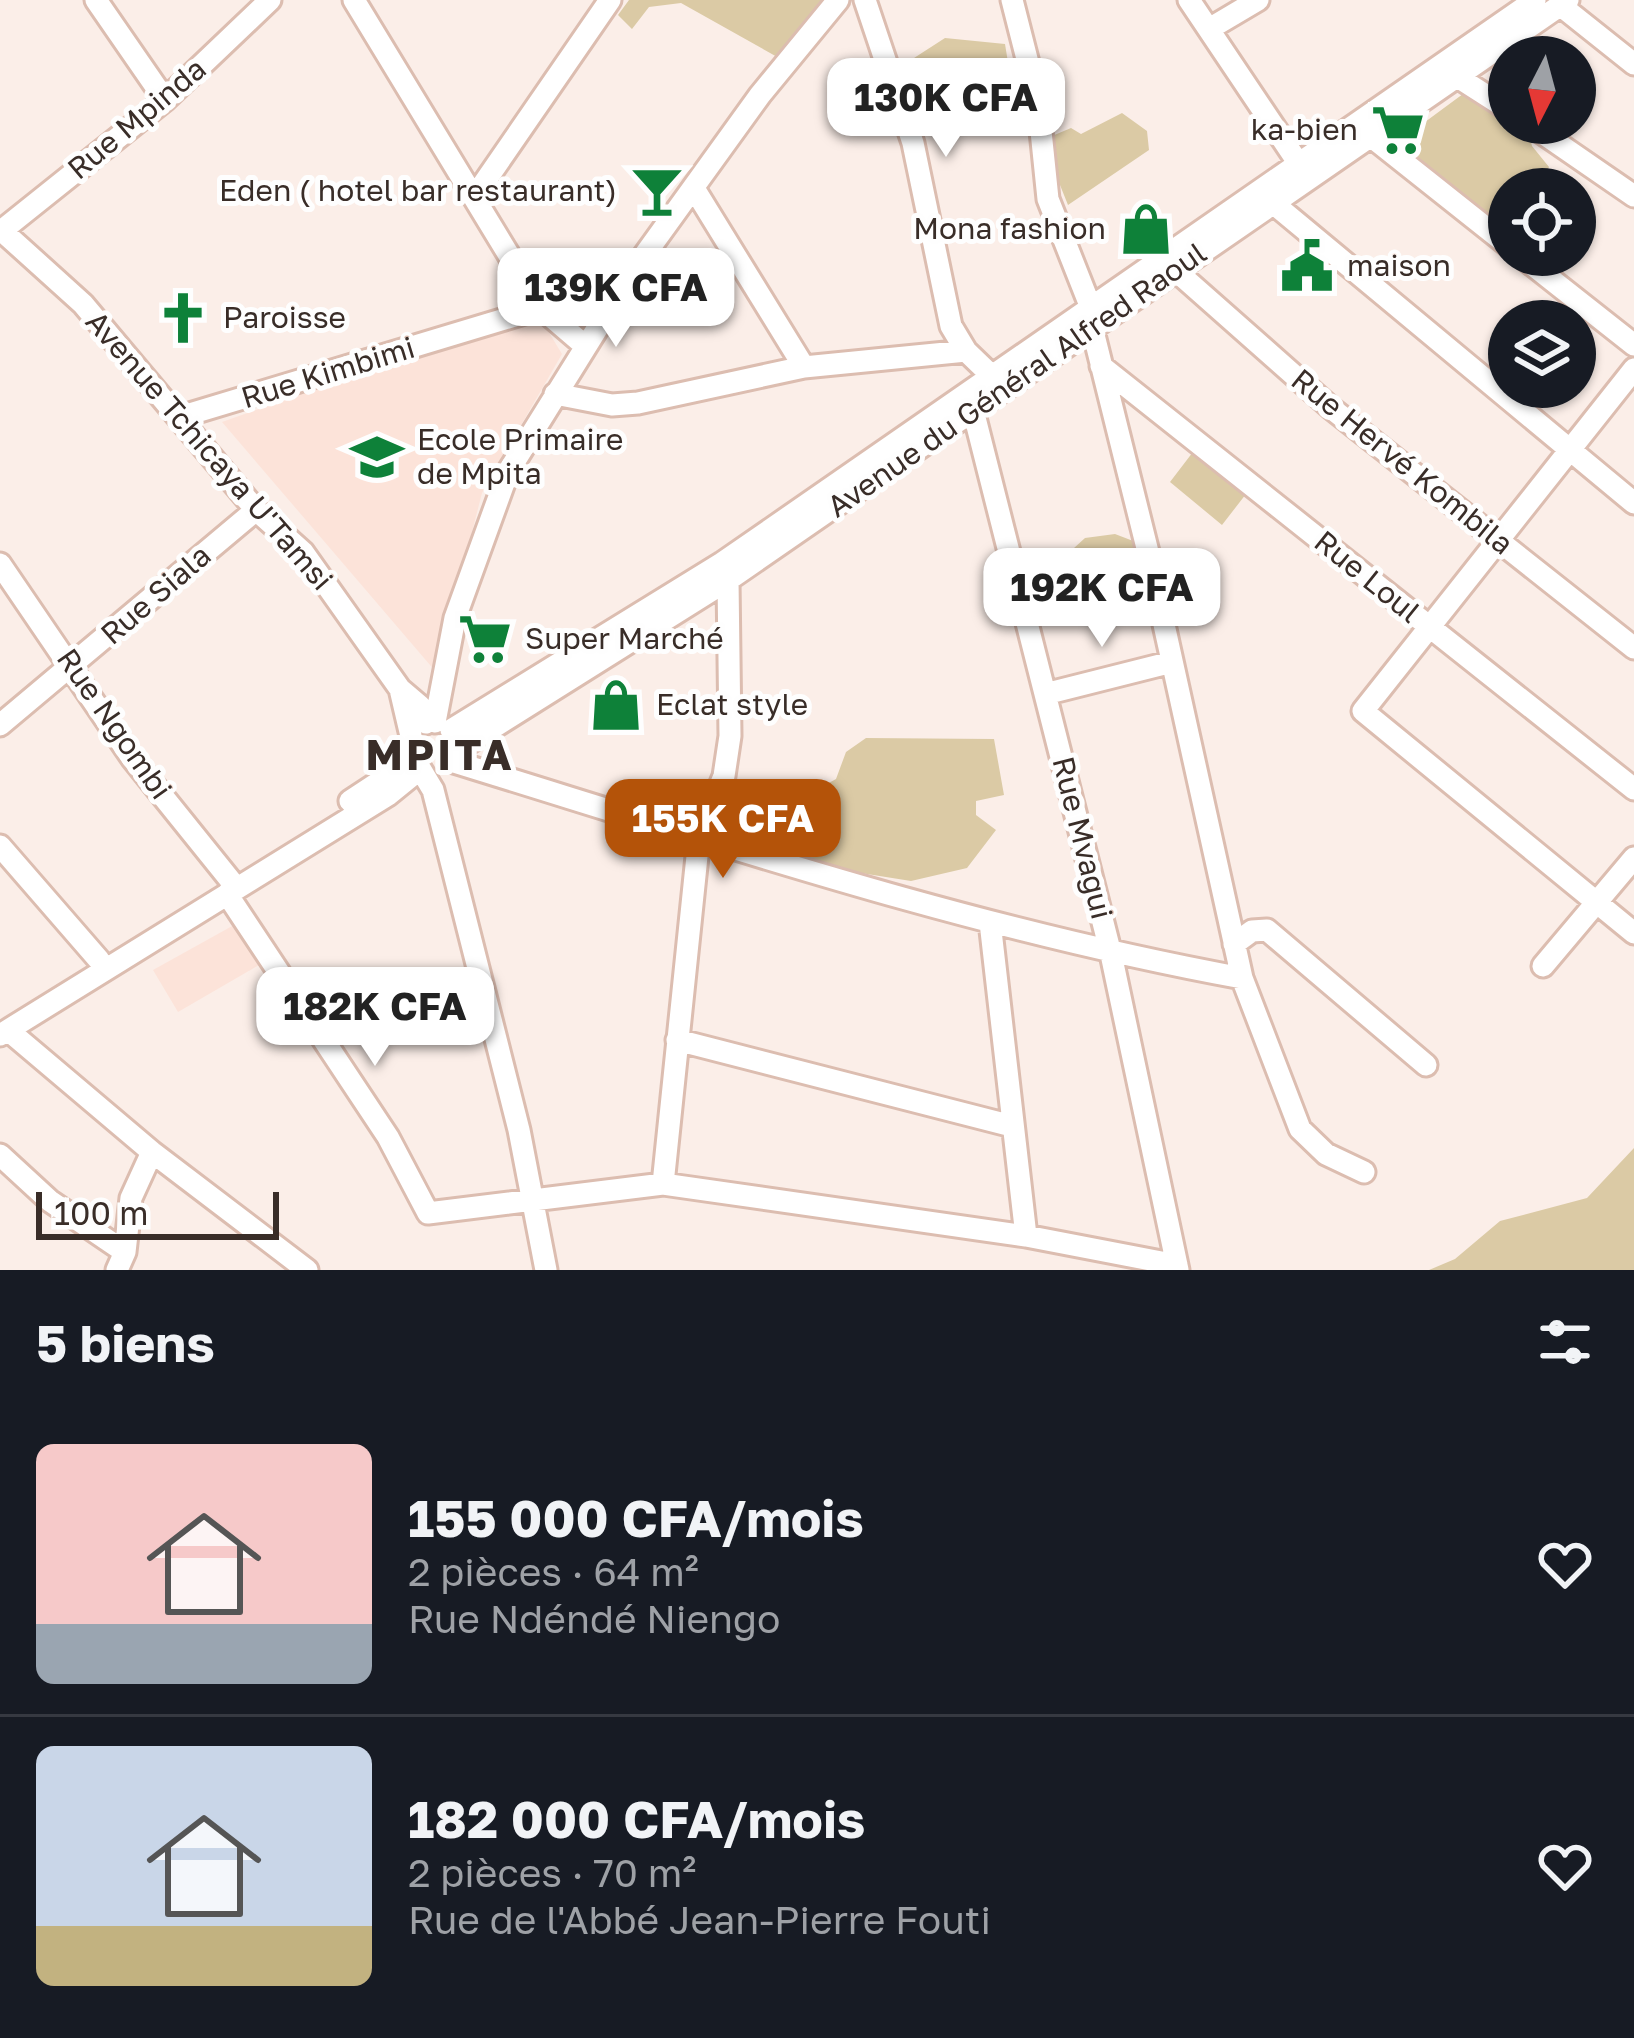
<!DOCTYPE html>
<html lang="fr">
<head>
<meta charset="utf-8">
<style>
	:root { --surface:#171b24; --page:#242831; --text:#f1f3f6; --muted:#9ea1a6; --line:#363941; --accent:#b45309 }
	body { margin:0; font-family:"Golos Text",sans-serif; background:var(--page); color:var(--text); height:100vh; display:flex; flex-direction:column; font-size:45px; white-space:nowrap }
	* { box-sizing:border-box; margin:0 }
	p { font-size:39px; color:var(--muted) }
	.icon { flex:none; width:66px; height:66px; fill:none; stroke:currentColor; stroke-width:2; stroke-linecap:round; stroke-linejoin:round }
	.map { position:relative; height:1270px; overflow:hidden }
	.details { display:flex; flex-direction:column; background:var(--surface); flex:1 }
	.details>* { flex:none }
	.needle { width:78px; rotate:186deg }
	.tools { position:absolute; left:1488px; top:36px; display:grid; gap:24px }
	.tools a { display:grid; place-items:center; width:108px; height:108px; border-radius:50%; background:var(--surface); box-shadow:0 3px 9px #0004; font-size:60px }
	.scale { position:absolute; left:36px; bottom:30px; width:243px; box-sizing:border-box; padding-left:12px; border:6px solid #392d28; border-top:0; font-size:33px; line-height:42px; white-space:nowrap; color:#392d28; -webkit-text-stroke:9px #fefefe; paint-order:stroke }
	.price { position:absolute; translate:-50% -102px; padding:0 27px; border-radius:24px; background:#fff; color:#222; font-size:39px; line-height:78px; filter:drop-shadow(0 3px 6px #0008) }
	.price::after { content:''; position:absolute; left:50%; top:72px; width:36px; height:27px; margin-left:-18px; background:inherit; clip-path:polygon(0 0,100% 0,50% 100%) }
	.price.selected { background:var(--accent); color:#fff }
	ul { padding:0; list-style:none }
	li { display:flex; align-items:center; gap:36px; height:300px; padding:0 36px }
	li+li { border-top:3px solid var(--line) }
	li span { display:grid; place-items:center; flex:none; width:336px; height:240px; border-radius:18px; color:#555 }
	li>.icon { margin-inline-start:auto }
	span .icon { width:144px; height:144px; fill:#fffc; stroke-width:1 }
	li b { font-size:51px }
	h2 { display:flex; justify-content:space-between; align-items:center; height:144px; padding:0 36px; font-size:51px }
	.map>svg:first-child { display:block }
</style>
</head>
<body>
<div class="map">
<svg width="1634" height="1270" viewBox="0 0 1634 1270">
	<rect width="100%" height="100%" fill="#fbeee8"/>
	<path fill="#fce3d9" d="M536,311L562,354L482,493L436,672L222,422Z
		M243,920L266,961L178,1012L153,970Z"/>
	<path fill="#dbcaa5" d="M629,0H824L779,58L681,3L649,7L632,29L618,15Z
		M945,38L1005,44L1011,81L907,117L897,69Z
		M1467,91L1509,114V123L1527,126L1532,146L1549,167L1540,189H1509V231L1435,178L1412,152L1425,122Z
		M1122,113L1147,131L1149,150L1068,205L1048,155L1052,136L1071,128L1081,134Z
		M1196,448L1246,494L1222,525L1170,482Z
		M1115,534L1141,544L1146,572L1137,582L1090,599L1063,558L1085,538Z
		M866,738L994,739L1004,795L976,801V815L996,830L967,868L911,881L798,863L786,842L802,844L808,832L788,822V796L802,781L818,789L836,779L846,752Z
		M1634,1148V1270H1429L1455,1259L1500,1221L1587,1198Z"/>
	<g fill="none" stroke-linecap="round" stroke-linejoin="round">
		<g stroke="#dcbdb0" stroke-width="27">
			<path id="minor" d="M96,0L165,100
				M354,0L541,308L583,344
				M865,0L913,143L951,326L966,351
				M1012,0L1038,102L1048,199L1091,308
				M1189,0L1299,164
				M1560,5L1634,64
				M1209,29L1258,0
				M1456,76L1509,110
				M1528,123L1634,196
				M1368,134L1509,246
				M695,190L804,367
				M475,196L610,0
				M1273,203L1634,503
				M0,229L83,304L256,510L303,552L400,689L420,706L426,723
				M0,232L165,100L270,0
				M1520,255L1634,345
				M1175,270L1331,408L1634,648
				M1092,327L1148,552L1242,978L1300,1129L1326,1154L1364,1172
				M1101,366L1634,789
				M1634,369L1363,711L1634,933
				M555,394L612,405L638,403L804,367L966,351L993,377
				M973,410L1111,954L1178,1270
				M183,416L541,308
				M0,564L132,758L231,881
				M400,689L411,736
				M1045,694L1172,662
				M435,722L455,618L508,472L633,271L760,95L838,0
				M0,725L256,510
				M451,730L722,563L1535,0
				M459,749L728,580L1568,0
				M454,762C714,842 974,929 1242,978
				M421,770L433,790L519,1130L546,1270
				M350,801L385,778L408,752
				M0,846L99,960
				M227,894L388,1137L428,1213L663,1184L1026,1236L1177,1265
				M990,922L1026,1236
				M1234,944L1252,931L1267,930L1426,1065
				M1543,966L1634,858
				M9,1031L152,1152L307,1270
				M0,1035L388,795L420,769
				M677,1040L1012,1126
				M0,1155L50,1201L125,1252
				M663,1184L699,837L724,776L730,736L728,580
				M117,1270L125,1252L131,1198L152,1152"/>
		</g>
		<use href="#minor" stroke="#fff" stroke-width="21"/>
	</g>
	<defs>
		<g id="supermarket-bare" transform="scale(4.14)"><path d="M-6-5.5h2.5l.6 2H6L4.5 2H-2.5L-4.4-4H-6ZM-1.5 3.2a1.3 1.3 0 1 0 .1 0ZM3 3.2a1.3 1.3 0 1 0 .1 0Z" fill="#0e8139" stroke="#fefefe" stroke-width="2.5" paint-order="stroke"/></g>
		<g id="bar-bare" transform="scale(4.14)"><path d="M-6-5H6L.8 .8V4.5H3.5V6h-7V4.5H-.8V.8Z" fill="#0e8139" stroke="#fefefe" stroke-width="2.5" paint-order="stroke"/></g>
		<g id="shop-bare" transform="scale(4.14)"><path d="M-5-2.5h2.3a2.7 3.5 0 0 1 5.4 0H5L5.5 6h-11ZM-1.5-2.5h3a1.5 2.3 0 0 0-3 0Z" fill="#0e8139" stroke="#fefefe" stroke-width="2.5" paint-order="stroke"/></g>
		<g id="civic-bare" transform="scale(4.14)"><path d="M-.6-6.5H3V-4.5H.6V-3L4-1V1h2V6H-6V1h2V-1L-.6-3ZM-1.2 2.5V6h2.4V2.5Z" fill="#0e8139" stroke="#fefefe" stroke-width="2.5" paint-order="stroke"/></g>
		<g id="church-bare" transform="scale(4.14)"><path d="M-1.2-6h2.4v3.5h3.3v2.4h-3.3V6h-2.4V-.1h-3.3v-2.4h3.3Z" fill="#0e8139" stroke="#fefefe" stroke-width="2.5" paint-order="stroke"/></g>
		<g id="school-bare" transform="scale(4.14)"><path d="M0-5L7-2L0 1L-7-2ZM-4 1L0 2.5L4 1V4Q0 6-4 4Z" fill="#0e8139" stroke="#fefefe" stroke-width="2.5" paint-order="stroke"/></g>
	</defs>
	<g fill-rule="evenodd">
		<use href="#supermarket-bare" x="1398" y="130"/>
		<use href="#bar-bare" x="657" y="191"/>
		<use href="#shop-bare" x="1146" y="229"/>
		<use href="#civic-bare" x="1307" y="266"/>
		<use href="#church-bare" x="183" y="318"/>
		<use href="#school-bare" x="377" y="457"/>
		<use href="#supermarket-bare" x="485" y="639"/>
		<use href="#shop-bare" x="616" y="705"/>
	</g>
	<g text-anchor="middle" stroke-width="10" stroke-linejoin="round" paint-order="stroke">
		<g font-size="30" fill="#392d28" stroke="#fefefe">
			<text transform="translate(137 119) rotate(-40)" y="10">Rue Mpinda</text>
			<text transform="translate(328 373) rotate(-17)" y="10">Rue Kimbimi</text>
			<text transform="translate(1017 380) rotate(-35)" y="10">Avenue du Général Alfred Raoul</text>
			<text transform="translate(209 451) rotate(49)" y="10">Avenue Tchicaya U'Tamsi</text>
			<text transform="translate(1402 462) rotate(39)" y="10">Rue Hervé Kombila</text>
			<text transform="translate(1367 577) rotate(39)" y="10">Rue Loul</text>
			<text transform="translate(156 595) rotate(-41)" y="10">Rue Siala</text>
			<text transform="translate(114 724) rotate(55)" y="10">Rue Ngombi</text>
			<text transform="translate(1082 838) rotate(76)" y="10">Rue Mvagui</text>
		</g>
		<g font-size="30" fill="#392d28" stroke="#fefefe" text-anchor="start">
			<text x="1358" y="140" text-anchor="end">ka-bien</text>
			<text x="617" y="201" text-anchor="end">Eden ( hotel bar restaurant)</text>
			<text x="1106" y="239" text-anchor="end">Mona fashion</text>
			<text x="1347" y="276">maison</text>
			<text x="223" y="328">Paroisse</text>
			<text x="417" y="450">Ecole Primaire<tspan x="417" dy="34">de Mpita</tspan></text>
			<text x="525" y="649">Super Marché</text>
			<text x="656" y="715">Eclat style</text>
		</g>
		<g font-size="42" font-weight="bold" letter-spacing="3" fill="#392d28" stroke="#fefefe">
			<text x="440" y="770">MPITA</text>
		</g>
	</g>
</svg>
<div class="tools">
<a><svg class="needle" viewBox="-14 -14 28 28"><path d="M0-13l5 13h-10z" fill="#e53935"/><path d="M0 13l5-13h-10z" fill="#9ea1a6"/></svg></a>
<a><svg class="icon" aria-label="locate" viewBox="0 0 24 24"><circle cx="12" cy="12" r="6"/><path d="M12 2v4M12 18v4M2 12h4M18 12h4"/></svg></a>
<a><svg class="icon" aria-label="layers" viewBox="0 0 24 24"><path d="M12 4l9 5-9 5-9-5zM3 14l9 5 9-5"/></svg></a>
</div>
<div class="scale">100 m</div>
<b class="price" style="left:946px;top:160px">130K CFA</b>
<b class="price" style="left:616px;top:350px">139K CFA</b>
<b class="price" style="left:1102px;top:650px">192K CFA</b>
<b class="price selected" style="left:723px;top:881px">155K CFA</b>
<b class="price" style="left:375px;top:1069px">182K CFA</b>
</div>
<section class="details">
<h2>5 biens<svg class="icon" aria-label="filters" viewBox="0 0 24 24"><path d="M4 7h16M4 17h16"/><circle cx="9" cy="7" r="2"/><circle cx="15" cy="17" r="2"/></svg></h2>
<ul>
<li><span style="background:linear-gradient(#f6c9c9 75%,#9aa5b1 0)"><svg class="icon" aria-label="home" viewBox="0 0 24 24"><path d="M3 11l9-7 9 7M6 9v11h12V9"/></svg></span><div><b>155 000 CFA/mois</b><p>2 pièces · 64 m²</p><p>Rue Ndéndé Niengo</p></div><svg class="icon" aria-label="heart" viewBox="0 0 24 24"><path d="M12 20l-8-8c-3-5 5-10 8-4 3-6 11-1 8 4z"/></svg></li>
<li><span style="background:linear-gradient(#c9d6e8 75%,#c2b280 0)"><svg class="icon" aria-label="home" viewBox="0 0 24 24"><path d="M3 11l9-7 9 7M6 9v11h12V9"/></svg></span><div><b>182 000 CFA/mois</b><p>2 pièces · 70 m²</p><p>Rue de l'Abbé Jean-Pierre Fouti</p></div><svg class="icon" aria-label="heart" viewBox="0 0 24 24"><path d="M12 20l-8-8c-3-5 5-10 8-4 3-6 11-1 8 4z"/></svg></li>
</ul>
</section>
</body>
</html>
